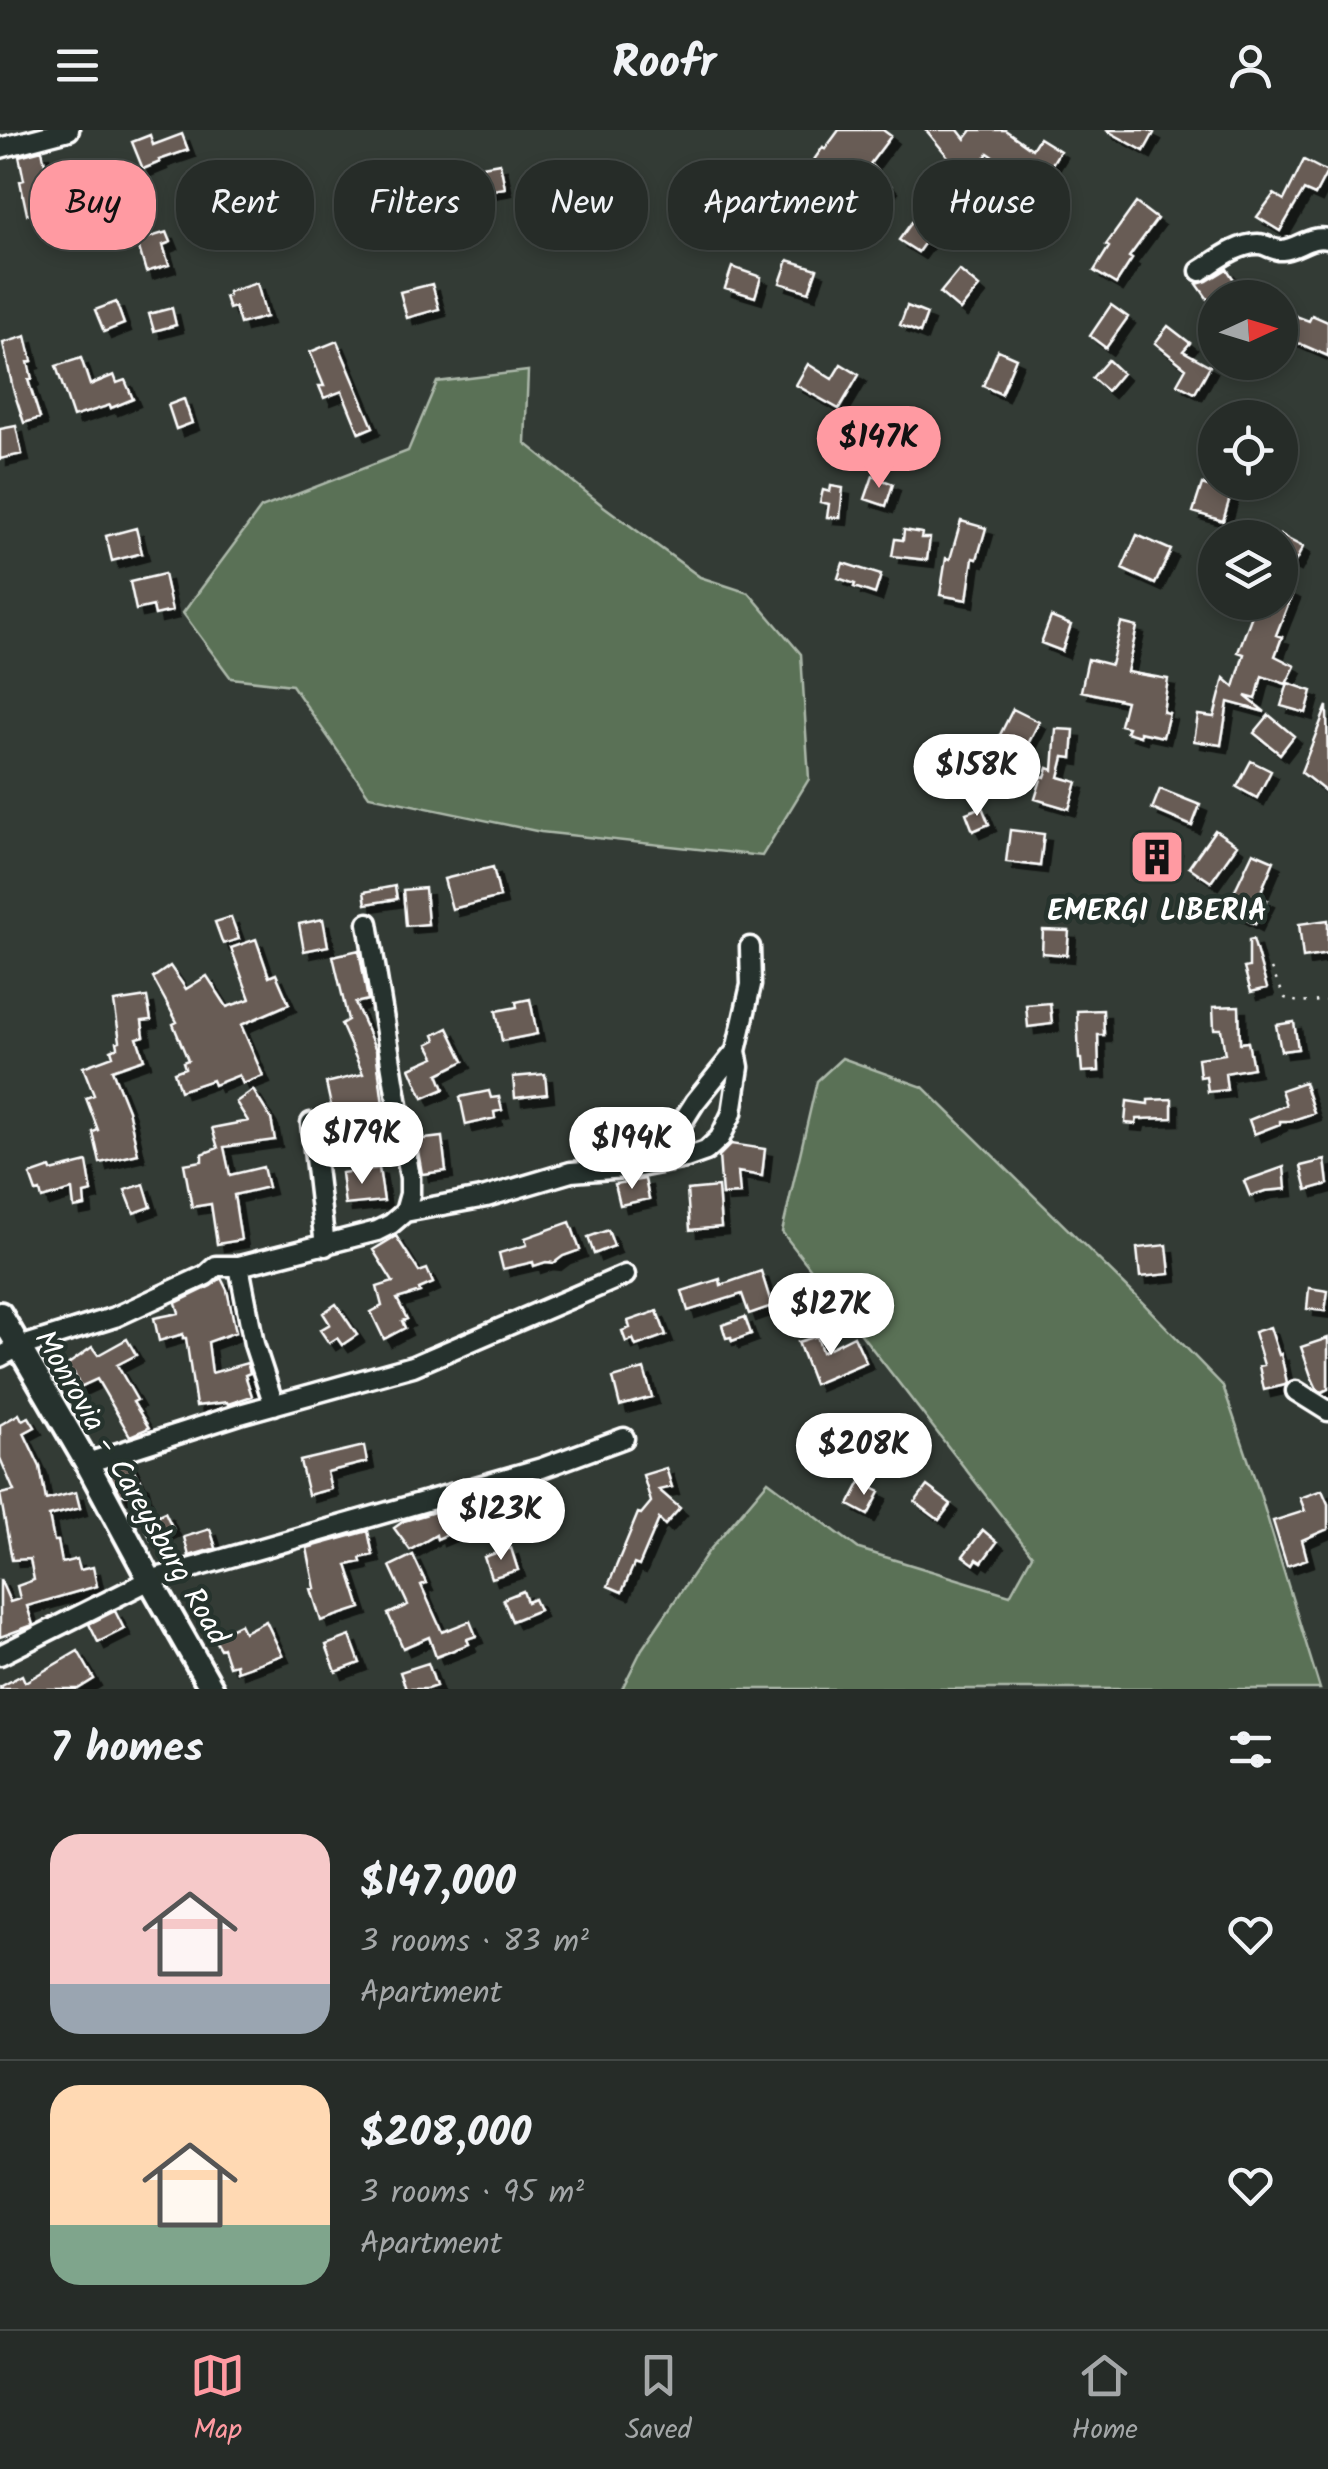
<!DOCTYPE html>
<html lang="en">
<head>
<meta charset="utf-8">
<style>
	:root { --surface:#262c28; --page:#2e3430; --text:#f1f3f6; --muted:#a4a7a8; --line:#424845; --accent:#ff9aa2 }
	body { margin:0; font-family:Kalam,sans-serif; background:var(--page); color:var(--text); height:100vh; display:flex; flex-direction:column; font-size:38px; white-space:nowrap }
	* { box-sizing:border-box; margin:0 }
	p { font-size:32px; color:var(--muted) }
	.icon { flex:none; width:55px; height:55px; fill:none; stroke:currentColor; stroke-width:2; stroke-linecap:round; stroke-linejoin:round }
	.map { position:relative; height:1559px; overflow:hidden }
	.sheet { display:flex; flex-direction:column; background:var(--surface); flex:1 }
	.sheet>* { flex:none }
	.banner { position:absolute; left:30px; top:30px; width:1270px; height:90px; display:flex; gap:20px }
	.needle { width:65px; rotate:86deg }
	.fabs { position:absolute; left:1198px; top:150px; display:grid; gap:20px }
	.fabs a { display:grid; place-items:center; width:100px; height:100px; border-radius:50%; background:var(--surface); box-shadow:0 5px 15px #0003,0 0 0 2px var(--line); font-size:50px }
	.price { position:absolute; translate:-50% -85px; padding:0 22px; border-radius:35px; background:#fff; color:#222; font-size:32px; line-height:65px; filter:drop-shadow(0 2px 5px #0008) }
	.price::after { content:''; position:absolute; left:50%; top:60px; width:30px; height:22px; margin-left:-15px; background:inherit; clip-path:polygon(0 0,100% 0,50% 100%) }
	.price.selected { background:var(--accent); color:#111 }
	ul { padding:0; list-style:none }
	li { display:flex; align-items:center; gap:30px; height:250px; padding:0 50px }
	li+li { border-top:2px solid var(--line) }
	li span { display:grid; place-items:center; flex:none; width:280px; height:200px; border-radius:30px; color:#555 }
	li>.icon { margin-inline-start:auto }
	span .icon { width:120px; height:120px; fill:#fffc; stroke-width:1 }
	li b { font-size:42px }
	h2 { display:flex; justify-content:space-between; align-items:center; height:120px; padding:0 50px; font-size:42px }
	.tag { padding:0 35px; border-radius:40px; background:var(--surface); box-shadow:0 5px 15px #0003,0 0 0 2px var(--line); font-size:35px; line-height:90px }
	.tag.selected { background:var(--accent); color:#111 }
	header { display:flex; justify-content:space-between; align-items:center; height:130px; padding:0 50px; background:var(--surface); font-size:45px; font-weight:800 }
	.tabs { display:flex; justify-content:space-around; align-items:center; height:140px; border-top:2px solid var(--line); background:var(--surface); font-size:28px; color:var(--muted) }
	.tabs a { display:grid; justify-items:center; gap:5px }
	.tabs .selected { color:var(--accent) }
	.map>svg:first-child { display:block }
</style>
</head>
<body>
<header><svg class="icon" aria-label="menu" viewBox="0 0 24 24"><path d="M4 6h16M4 12h16M4 18h16"/></svg>Roofr<svg class="icon" aria-label="person" viewBox="0 0 24 24"><circle cx="12" cy="8" r="4"/><path d="M4 21q1-7 8-7t8 7"/></svg></header>
<div class="map">
<svg width="1328" height="1559" viewBox="0 0 1328 1559">
	<defs>
		<filter id="shadow"><feDropShadow dx="7" dy="7" stdDeviation="0" flood-color="#0009"/></filter>
	</defs>
	<rect width="100%" height="100%" fill="#333b35"/>
	<filter id="ink" filterUnits="userSpaceOnUse"><feTurbulence type="fractalNoise" baseFrequency=".01" numOctaves="2"/><feDisplacementMap in="SourceGraphic" scale="20" xChannelSelector="R" yChannelSelector="G"/><feConvolveMatrix kernelMatrix="1 2 1 2 8 2 1 2 1" color-interpolation-filters="sRGB"/></filter>
	<g filter="url(#ink)">
		<path fill="#5a7156" stroke="#acb8aa" stroke-width="2.5" d="M528,241L525,313L602,375L700,447L749,463L801,524L809,649L762,726L541,702L369,666L292,555L231,548L183,483L261,378L408,321L437,252Z
			M842,928L923,957L1138,1168L1223,1256L1260,1364L1320,1559H622L642,1519L708,1422L768,1351L859,1419L1010,1465L1032,1425L782,1102L817,951Z"/>
		<path fill="#675b54" stroke="#fff" stroke-width="2.5" filter="url(#shadow)" d="M839,0H883L891,6L870,34L891,56L873,74L853,54L846,62L809,37L823,17L825,19Z
			M926,0H958L965,9L972,0H1005L1032,19L1039,8L1060,21L1047,42L1024,28L1014,41L988,23L966,54L970,57L965,62L973,69L947,101L938,94L918,122L899,110L912,92L915,94L930,76L927,73L933,65L930,63L954,34Z
			M1106,0H1148L1154,3L1144,21Z
			M182,4L188,20L159,30L160,32L143,39L132,12L150,5L153,15Z
			M42,20L54,77L27,84L20,51L24,50L19,26Z
			M1304,30L1327,42L1315,65L1304,60L1280,101L1257,87L1274,64L1284,70Z
			M500,33L505,58L476,63L474,51L478,49L476,37Z
			M800,63L823,76L805,106L782,93Z
			M1136,73L1157,89L1129,127L1132,129L1116,154L1094,141L1109,117L1106,115Z
			M624,76L633,94L610,105L604,90L608,88L606,84Z
			M167,102L171,112L163,115L169,135L146,142L137,111Z
			M788,130L817,139L809,162L780,153Z
			M732,137L761,147L755,167L725,158Z
			M1227,139L1236,153L1209,171L1197,154L1207,151Z
			M959,140L979,157L960,180L940,163Z
			M257,153L266,187L240,194L235,177L229,179L225,167L229,166L228,162Z
			M432,154L439,179L407,188L400,162Z
			M116,172L124,194L104,202L95,180Z
			M1111,175L1128,187L1106,218L1090,206Z
			M907,176L927,184L920,203L900,195Z
			M172,178L176,195L154,201L149,184Z
			M1288,183L1309,191L1312,185L1328,192V226L1280,205Z
			M1168,196L1190,213L1183,221L1210,236L1195,263L1177,254L1186,238L1155,213Z
			M26,206L32,231L28,232L32,249L28,250L40,288L24,293L13,259L3,213Z
			M337,211L373,297L359,303L342,261L324,268L319,256H324L310,222Z
			M998,220L1016,228L1001,264L983,256Z
			M81,228L90,255L114,245L117,253L125,250L133,269L111,278L110,275L73,287L56,236Z
			M1108,230L1122,243L1107,261L1092,248Z
			M808,234L832,249L841,234L859,245L839,279L796,255Z
			M184,269L192,293L176,299L168,275Z
			M16,296L22,324L0,329V299Z
			M873,346L893,354L886,376L865,369Z
			M1202,354L1231,364L1223,391L1193,382Z
			M831,356L843,358L840,388L827,387L829,374L820,372L823,360L830,362Z
			M961,391L986,398L977,429L973,428L967,470L940,465L946,428L950,429Z
			M136,398L142,423L112,431L106,406Z
			M904,400L922,403L921,408H930L927,430L892,426L895,409L903,410Z
			M1137,405L1171,420L1155,454L1122,439Z
			M1280,405L1303,417L1294,434L1280,427Z
			M843,433L881,445L875,464L854,457L855,454L838,448Z
			M164,444L172,481L155,485L153,476L136,480L130,452Z
			M1280,457L1293,462L1276,505L1282,507L1275,526L1295,536L1286,554L1262,546L1256,569L1245,566L1265,582L1228,572L1221,615L1194,611L1198,585L1214,587L1224,548L1234,557L1244,524L1238,522L1257,472H1280Z
			M1051,487L1071,495L1062,521L1041,513Z
			M1121,493L1137,497L1127,542L1168,549L1163,582L1169,583L1163,607L1140,602V606L1126,602L1128,597L1120,595L1126,571L1081,561L1088,529L1111,535Z
			M1288,553L1312,561L1306,583L1281,576Z
			M1327,576L1328,653L1325,661L1301,642Z
			M1013,579L1039,592L1025,620L999,607Z
			M1269,585L1294,606L1280,624L1254,603Z
			M1056,599L1074,600L1072,628L1064,627L1059,647L1077,652L1069,679L1035,669L1042,646L1045,647L1048,638L1053,640Z
			M1251,631L1271,641L1257,668L1237,657Z
			M1160,659L1200,675L1192,696L1152,679Z
			M982,677L989,694L973,701L966,683Z
			M1010,700L1044,704L1040,736L1006,732Z
			M1215,700L1237,715L1211,752L1189,737Z
			M1144,712L1175,718L1170,741L1140,735Z
			M1253,722L1274,731L1259,766L1267,770L1255,794L1226,779Z
			M493,737L500,767L452,779L444,749Z
			M395,756L397,769L366,774L364,762Z
			M425,758L428,794L406,796L403,760Z
			M231,787L239,809L223,814L215,792Z
			M323,789L328,816L304,821L299,794Z
			M1328,790V824L1303,828L1299,794Z
			M1043,800L1069,801L1067,825L1042,823Z
			M256,809L269,847L276,844L289,874L241,895L263,946L243,954L239,945L214,955L212,950L180,961L174,942L185,938L183,932L188,930L173,894L177,892L153,848L170,836L186,859L207,846L227,877L250,869L231,818Z
			M1253,809L1267,858L1251,862L1244,838L1249,837V810Z
			M359,820L368,870L355,873L376,920L386,998L366,1000L364,977L333,985L326,953L363,944L341,894L348,890L333,826Z
			M147,867L151,890L142,891L144,906L137,908L144,929L112,940L128,980L138,1024L100,1033L93,1002L98,1000L86,968L94,965L83,937L113,926L111,920L118,917L117,912L120,911L114,872Z
			M530,869L537,904L502,911L496,881L517,877L516,872Z
			M1050,873L1052,894L1028,897L1026,875Z
			M1239,876L1240,913L1248,912L1253,938L1225,943L1227,960L1208,962L1206,946L1200,947L1198,928L1225,924L1221,899H1214L1213,877Z
			M1103,880L1104,905H1098L1099,941L1082,942L1081,929H1079L1077,881Z
			M1294,892L1298,919L1281,921L1276,895Z
			M448,898L464,931L438,944L444,959L423,968L410,938L435,927L428,914L436,910L434,905Z
			M545,944L547,964L515,968L513,947Z
			M1304,952L1314,983L1290,991H1280V994L1254,1004L1249,990L1286,975L1281,960Z
			M253,960L271,989L275,1010L224,1017L230,1045L263,1037L268,1057L234,1065L241,1110L217,1114L211,1074L192,1077L184,1034L202,1031V1024L218,1018L212,998L248,991L236,972Z
			M489,961L491,968L499,967L502,980L494,982L495,988L466,995L460,967Z
			M1172,969V988L1137,989L1136,994L1125,993L1127,971L1148,974V970Z
			M442,1007L446,1041L422,1044L416,1010Z
			M731,1014L765,1019L762,1046L738,1042L740,1064L722,1065L719,1026Z
			M1325,1030L1328,1054L1307,1060L1301,1036Z
			M87,1032L92,1062L84,1064L85,1076L74,1078L72,1060L42,1069L40,1061L36,1062L30,1045L50,1038L51,1041Z
			M1284,1037L1286,1059L1265,1061L1250,1066L1244,1051Z
			M379,1038L384,1071L345,1075L341,1043Z
			M645,1049L649,1069L620,1075L615,1054Z
			M144,1054L151,1077L134,1083L125,1060Z
			M718,1057L721,1097L690,1100L687,1060Z
			M570,1092L580,1120L563,1126L554,1133L546,1132L534,1136L533,1132L503,1139L499,1123L527,1115L525,1108Z
			M608,1100L614,1116L594,1124L588,1107Z
			M396,1106L419,1142L427,1139L433,1153L419,1159L420,1162L397,1169L407,1189L402,1191L405,1198L384,1209L371,1182L382,1176L377,1157L393,1152L373,1120Z
			M1167,1115L1170,1144L1140,1147L1137,1118Z
			M761,1141L772,1176L749,1184L742,1164L688,1181L682,1161L720,1149L721,1155Z
			M221,1148L227,1160L236,1202L208,1212L212,1243L247,1233L250,1243L245,1245L252,1266L228,1274L227,1272L196,1276L186,1208H183V1204L159,1211L154,1188L179,1183L176,1173L211,1156Z
			M1309,1158L1328,1161L1325,1181L1307,1179Z
			M336,1174L357,1205L342,1215L337,1208L329,1213L320,1200L330,1194L323,1183Z
			M657,1181L666,1205L636,1216L633,1209L626,1212L622,1201L630,1198L628,1191Z
			M745,1187L751,1204L732,1211L731,1207L726,1208L722,1195Z
			M1270,1197L1279,1225L1281,1224L1287,1253L1285,1255L1264,1260L1259,1236L1264,1235L1254,1202Z
			M817,1206L822,1222L854,1206L866,1232L814,1254L798,1212Z
			M1328,1208V1259L1322,1262L1317,1259L1311,1246L1301,1217Z
			M127,1209L136,1225L117,1235L137,1270L133,1272L149,1298L130,1306L97,1249L80,1257L74,1243L72,1244L67,1235L92,1217L98,1225Z
			M644,1239L652,1267L620,1276L613,1248Z
			M19,1284L22,1290L29,1287L35,1297L24,1303L40,1337L46,1370L76,1362L80,1378L49,1386L54,1411H58L62,1433L77,1429L80,1440L93,1437L97,1456L27,1476L33,1495L0,1507V1449L10,1472L20,1469L17,1456L34,1450L30,1429L12,1430L0,1364L14,1361L0,1328V1295Z
			M364,1316L367,1332L327,1342L331,1359L308,1365L300,1331Z
			M130,1332L139,1351L141,1350L150,1384L152,1383L154,1387L165,1382L173,1399L151,1410L131,1364L121,1365L108,1341Z
			M666,1338L672,1357L659,1360L680,1378L665,1395L659,1389L639,1436L634,1434L622,1462L608,1456L638,1383L641,1384L651,1372L643,1345Z
			M861,1352L880,1362L868,1385L849,1375Z
			M927,1356L951,1374L939,1390L915,1372Z
			M1322,1360L1328,1374V1399L1302,1410L1307,1429L1287,1436L1273,1391L1305,1381L1300,1368Z
			M448,1378L458,1400L437,1409L436,1405L410,1420L394,1398L404,1391Z
			M210,1399L216,1418L189,1426L184,1407Z
			M983,1400L997,1412L982,1432L977,1429L974,1434L963,1426Z
			M368,1401L373,1425L360,1428L361,1432L347,1435L361,1478L321,1491L311,1459L315,1458L307,1418Z
			M511,1418L518,1440L491,1448L484,1427Z
			M413,1425L426,1453L421,1455L442,1502L470,1491L476,1506L467,1509L469,1514L436,1527L429,1507L403,1518L388,1484L408,1475L390,1436Z
			M523,1461L527,1472L534,1469L539,1480L512,1491L503,1469Z
			M115,1481L124,1499L98,1512L89,1494Z
			M266,1491L282,1525L237,1541L236,1534L229,1536L223,1518L220,1519L213,1507L240,1494L244,1502Z
			M350,1506L360,1533L336,1542L326,1515Z
			M78,1521L94,1549L78,1559H0V1557L22,1545L25,1552Z
			M428,1533L436,1556L427,1559H406L400,1542Z"/>
		<g fill="none" stroke-linecap="round" stroke-linejoin="round">
			<g stroke="#fff" stroke-width="25">
				<path id="minor" d="M0,18L69,0
					M1200,141C1216,131 1238,113 1259,114C1266,114 1274,121 1282,120C1298,119 1309,105 1328,109
					M311,993L325,1116
					M668,1031L683,991L695,972L736,921
					M405,1082L486,1067L571,1042L639,1037L686,1028L706,1021L720,1008L732,983L739,937L736,921L751,855L750,817
					M239,1136L254,1214L274,1275
					M0,1227L19,1217L115,1187L206,1145L216,1136H239L377,1101L391,1094L405,1082L410,1064V1048L368,793
					M1296,1261L1328,1281
					M87,1333L240,1284L413,1236L625,1145
					M0,1525L150,1450L542,1338L624,1308"/>
			</g>
			<g stroke="#fff" stroke-width="30">
				<path id="major" d="M0,1184L87,1333L150,1450L212,1559"/>
			</g>
			<path stroke="#fff" stroke-width="2.5" stroke-dasharray="2.5 8" stroke-linecap="butt" d="M1271,839L1285,868L1301,873L1328,870"/>
			<use href="#minor" stroke="#26332d" stroke-width="18"/>
			<use href="#major" stroke="#26332d" stroke-width="22"/>
		</g>
	</g>
	<defs>
		<g id="building-square" transform="scale(2.875)"><rect x="-9" y="-9" width="18" height="18" rx="4" fill="#ff9aa2" stroke="#26332d"/><path d="M-4-6H4V6H1V3H-1V6H-4ZM-2.5-4.3h1.7v1.8h-1.7ZM.8-4.3h1.7v1.8H.8ZM-2.5-1h1.7V.8h-1.7ZM.8-1h1.7V.8H.8Z" fill="#111"/></g>
	</defs>
	<g fill-rule="evenodd">
		<use href="#building-square" x="1157" y="727"/>
	</g>
	<g text-anchor="middle" stroke-width="9" stroke-linejoin="round" paint-order="stroke">
		<g font-size="30" font-weight="bold" fill="#fff" stroke="#26332d">
			<text x="1157" y="790">EMERGI LIBERIA</text>
		</g>
		<g font-size="30" fill="#fff" stroke="#26332d">
			<text transform="translate(132 1357) rotate(60)" y="10">Monrovia - Careysburg Road</text>
		</g>
	</g>
</svg>
<div class="fabs">
<a><svg class="needle" viewBox="-14 -14 28 28"><path d="M0-13l5 13h-10z" fill="#e53935"/><path d="M0 13l5-13h-10z" fill="#a4a7a8"/></svg></a>
<a><svg class="icon" aria-label="locate" viewBox="0 0 24 24"><circle cx="12" cy="12" r="6"/><path d="M12 2v4M12 18v4M2 12h4M18 12h4"/></svg></a>
<a><svg class="icon" aria-label="layers" viewBox="0 0 24 24"><path d="M12 4l9 5-9 5-9-5zM3 14l9 5 9-5"/></svg></a>
</div>
<b class="price selected" style="left:879px;top:361px">$147K</b>
<b class="price" style="left:977px;top:689px">$158K</b>
<b class="price" style="left:362px;top:1057px">$179K</b>
<b class="price" style="left:632px;top:1062px">$194K</b>
<b class="price" style="left:831px;top:1228px">$127K</b>
<b class="price" style="left:864px;top:1368px">$208K</b>
<b class="price" style="left:501px;top:1433px">$123K</b>
<div class="banner">
<a class="tag selected">Buy</a>
<a class="tag">Rent</a>
<a class="tag">Filters</a>
<a class="tag">New</a>
<a class="tag">Apartment</a>
<a class="tag">House</a>
</div>
</div>
<section class="sheet">
<h2>7 homes<svg class="icon" aria-label="filters" viewBox="0 0 24 24"><path d="M4 7h16M4 17h16"/><circle cx="9" cy="7" r="2"/><circle cx="15" cy="17" r="2"/></svg></h2>
<ul>
<li><span style="background:linear-gradient(#f6c9c9 75%,#9aa5b1 0)"><svg class="icon" aria-label="home" viewBox="0 0 24 24"><path d="M3 11l9-7 9 7M6 9v11h12V9"/></svg></span><div><b>$147,000</b><p>3 rooms · 83 m²</p><p>Apartment</p></div><svg class="icon" aria-label="heart" viewBox="0 0 24 24"><path d="M12 20l-8-8c-3-5 5-10 8-4 3-6 11-1 8 4z"/></svg></li>
<li><span style="background:linear-gradient(#ffd9b3 70%,#7fa58c 0)"><svg class="icon" aria-label="home" viewBox="0 0 24 24"><path d="M3 11l9-7 9 7M6 9v11h12V9"/></svg></span><div><b>$208,000</b><p>3 rooms · 95 m²</p><p>Apartment</p></div><svg class="icon" aria-label="heart" viewBox="0 0 24 24"><path d="M12 20l-8-8c-3-5 5-10 8-4 3-6 11-1 8 4z"/></svg></li>
</ul>
</section>
<nav class="tabs">
<a class="selected"><svg class="icon" aria-label="map" viewBox="0 0 24 24"><path d="M3 6l6-2 6 2 6-2v14l-6 2-6-2-6 2zM9 4v14M15 6v14"/></svg>Map</a>
<a><svg class="icon" aria-label="saved" viewBox="0 0 24 24"><path d="M7 4h10v16l-5-4-5 4z"/></svg>Saved</a>
<a><svg class="icon" aria-label="home" viewBox="0 0 24 24"><path d="M3 11l9-7 9 7M6 9v11h12V9"/></svg>Home</a>
</nav>
</body>
</html>
